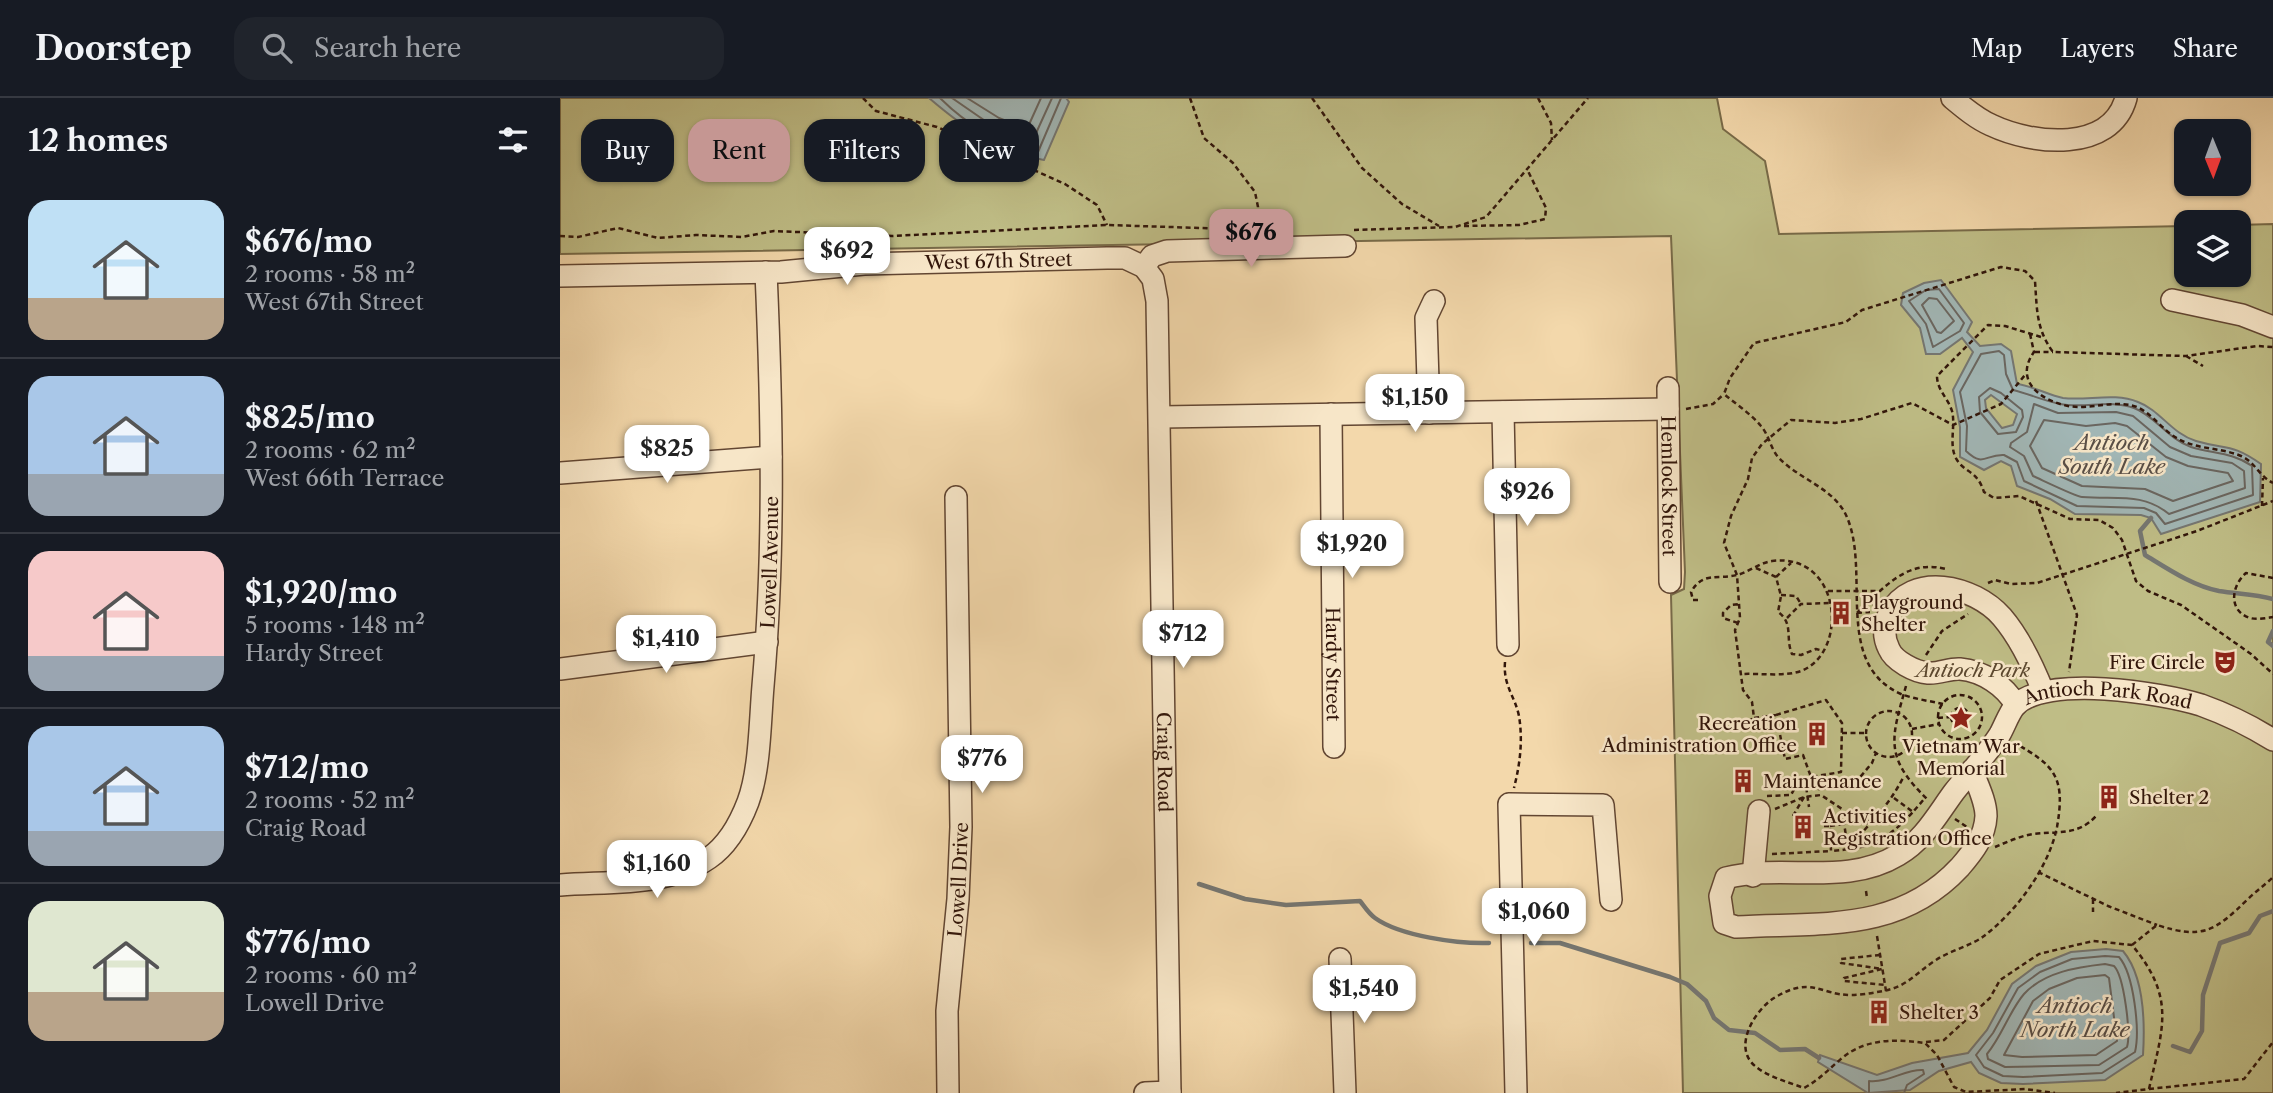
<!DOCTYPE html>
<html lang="en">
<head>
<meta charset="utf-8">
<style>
	:root { --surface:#171b24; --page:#20242c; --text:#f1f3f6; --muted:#9ea1a6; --line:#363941; --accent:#c59692 }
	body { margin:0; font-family:"Libre Caslon Text",serif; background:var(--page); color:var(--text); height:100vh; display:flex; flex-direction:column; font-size:26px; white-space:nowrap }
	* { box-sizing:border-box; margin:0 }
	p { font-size:23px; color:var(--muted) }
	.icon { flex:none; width:38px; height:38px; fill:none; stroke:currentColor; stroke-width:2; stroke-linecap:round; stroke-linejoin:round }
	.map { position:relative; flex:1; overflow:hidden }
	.details { display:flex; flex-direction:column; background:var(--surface); width:560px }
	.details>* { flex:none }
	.hud { position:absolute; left:21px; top:21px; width:665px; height:63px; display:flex; gap:14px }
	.needle { width:46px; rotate:179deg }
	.tools { position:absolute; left:1614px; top:21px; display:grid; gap:14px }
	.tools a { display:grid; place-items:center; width:77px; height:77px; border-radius:14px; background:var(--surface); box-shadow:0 2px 5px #0004; font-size:35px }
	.price { position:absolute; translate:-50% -60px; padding:0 16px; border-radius:14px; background:#fff; color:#222; font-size:23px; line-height:46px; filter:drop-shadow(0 2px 4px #0008) }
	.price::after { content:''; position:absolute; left:50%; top:42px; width:21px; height:16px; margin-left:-10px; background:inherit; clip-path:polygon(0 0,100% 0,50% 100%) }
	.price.selected { background:var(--accent); color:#111 }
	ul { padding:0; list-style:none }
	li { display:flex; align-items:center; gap:21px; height:175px; padding:0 28px }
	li+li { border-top:2px solid var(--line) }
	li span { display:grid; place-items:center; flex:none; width:196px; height:140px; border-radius:21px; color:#555 }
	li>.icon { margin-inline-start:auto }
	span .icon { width:84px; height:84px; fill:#fffc; stroke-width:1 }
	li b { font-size:30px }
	h2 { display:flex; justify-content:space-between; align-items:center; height:84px; padding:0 28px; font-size:30px }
	.pill { padding:0 24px; border-radius:21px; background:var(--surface); box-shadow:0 2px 5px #0004; font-size:24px; line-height:63px }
	.pill.selected { background:var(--accent); color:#111 }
	header { display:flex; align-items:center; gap:42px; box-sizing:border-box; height:98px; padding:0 35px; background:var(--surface); border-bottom:2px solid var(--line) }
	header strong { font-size:33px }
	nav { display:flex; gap:38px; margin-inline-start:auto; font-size:24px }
	.search { width:490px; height:63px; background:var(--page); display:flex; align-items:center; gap:18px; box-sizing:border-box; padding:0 24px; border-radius:21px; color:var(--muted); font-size:26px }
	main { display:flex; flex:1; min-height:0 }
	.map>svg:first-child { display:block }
</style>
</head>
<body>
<header>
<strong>Doorstep</strong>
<div class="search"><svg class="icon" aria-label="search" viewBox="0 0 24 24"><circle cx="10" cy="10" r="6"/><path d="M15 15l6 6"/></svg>Search here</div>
<nav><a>Map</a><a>Layers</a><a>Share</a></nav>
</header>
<main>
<section class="details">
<h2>12 homes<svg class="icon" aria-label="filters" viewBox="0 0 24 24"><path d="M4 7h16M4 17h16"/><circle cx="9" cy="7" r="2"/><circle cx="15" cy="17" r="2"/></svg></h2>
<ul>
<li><span style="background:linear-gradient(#bfe0f5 70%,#b9a48a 0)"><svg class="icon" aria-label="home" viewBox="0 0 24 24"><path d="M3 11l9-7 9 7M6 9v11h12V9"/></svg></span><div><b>$676/mo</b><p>2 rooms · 58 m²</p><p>West 67th Street</p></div></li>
<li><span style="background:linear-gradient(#a9c7e8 70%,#9aa5b1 0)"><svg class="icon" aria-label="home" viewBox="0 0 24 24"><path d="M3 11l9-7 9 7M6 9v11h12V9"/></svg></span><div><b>$825/mo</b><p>2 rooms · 62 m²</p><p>West 66th Terrace</p></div></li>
<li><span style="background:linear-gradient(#f6c9c9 75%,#9aa5b1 0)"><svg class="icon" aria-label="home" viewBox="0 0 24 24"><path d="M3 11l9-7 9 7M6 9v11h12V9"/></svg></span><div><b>$1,920/mo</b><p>5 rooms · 148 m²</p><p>Hardy Street</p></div></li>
<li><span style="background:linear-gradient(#a9c7e8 75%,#9aa5b1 0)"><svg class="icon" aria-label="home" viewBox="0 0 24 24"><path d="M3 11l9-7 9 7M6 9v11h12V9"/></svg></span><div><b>$712/mo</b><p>2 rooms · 52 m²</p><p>Craig Road</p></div></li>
<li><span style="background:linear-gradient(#dfe7d0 65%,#b9a48a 0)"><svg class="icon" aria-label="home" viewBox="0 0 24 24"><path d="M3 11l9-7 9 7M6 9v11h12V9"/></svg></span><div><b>$776/mo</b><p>2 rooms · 60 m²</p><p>Lowell Drive</p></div></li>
</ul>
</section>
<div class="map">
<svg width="1713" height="995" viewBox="0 0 1713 995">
	<rect width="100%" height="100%" fill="#f3d8ab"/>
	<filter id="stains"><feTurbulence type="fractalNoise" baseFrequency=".00286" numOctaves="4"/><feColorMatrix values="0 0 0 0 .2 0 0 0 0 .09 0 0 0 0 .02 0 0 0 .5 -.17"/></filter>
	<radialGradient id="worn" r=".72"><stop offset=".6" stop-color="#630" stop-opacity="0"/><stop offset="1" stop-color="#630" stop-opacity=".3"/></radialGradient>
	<path fill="#bfbd86" stroke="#786a48" stroke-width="2" d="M0,0H1157L1163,31L1205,63L1219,136L1626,128V177H1678V127L1713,126V995H1123L1111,497L1124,491L1125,474L1111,138L0,156Z"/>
	<path fill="#a1b6b5" stroke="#757671" stroke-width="2" fill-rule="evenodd" d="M369,0H506L509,4L484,62C438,55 403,29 369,0Z
		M1381,182L1412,224L1407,234L1420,248L1441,246L1451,253L1457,286C1473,288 1488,297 1503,300C1528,303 1554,294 1578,304C1600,312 1612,336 1636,343C1667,352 1671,345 1701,366L1700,404L1601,436L1591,420L1581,417L1515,416L1490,401L1457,388L1451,368L1441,363L1424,372L1400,359V329L1393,292L1413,254L1402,240L1380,256H1366L1360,230L1341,207L1343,195L1364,185ZM1431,297L1457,316L1453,327L1442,330L1426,310L1425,302Z
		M1546,851L1563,853C1584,878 1585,925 1583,957L1545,982L1463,986L1441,985L1419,975L1411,964L1379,973L1350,992L1308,995L1258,964L1260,957L1317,977L1352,965L1408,955L1427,932L1452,886L1476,868L1511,854Z"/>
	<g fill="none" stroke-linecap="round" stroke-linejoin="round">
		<path stroke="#6a6660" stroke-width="2" d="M380,0C405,25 442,49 478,54L501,0
			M392,0L434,29L472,44L492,0
			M407,0L439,20L467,31L481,0
			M1379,191L1404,225L1400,233L1373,249L1366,226L1349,203L1366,192Z
			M1369,200L1377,201L1394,223L1381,235L1377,234L1362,207Z
			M1439,253L1444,257L1446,276L1453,292C1469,296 1485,303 1500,306C1524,311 1550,301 1574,310C1594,317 1608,341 1631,349C1653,356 1672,354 1692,368L1693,397L1605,426L1596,415L1584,410L1517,408L1464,383L1457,364L1444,357C1425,356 1424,370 1406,353L1407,328L1400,294L1421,256Z
			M1430,290L1441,295L1462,312L1463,319L1456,334L1438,336L1420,314L1419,299Z
			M1474,306L1498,315L1556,314L1573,318L1610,349L1631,358L1672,365L1684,373L1685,390L1609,416C1582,394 1556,402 1522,399C1517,399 1480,381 1473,378L1464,358L1450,349L1451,345L1467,334Z
			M1484,322L1526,328L1555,325L1567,328L1606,359L1628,368L1668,375L1673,383L1613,403L1585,391L1522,388L1482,370L1470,348Z
			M1545,858L1559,859C1574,876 1580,933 1575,954L1542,975L1463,979L1443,978L1424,969L1416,957L1433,935L1458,890L1480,874L1512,861Z
			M1545,866L1554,868C1564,878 1571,935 1567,949L1539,967L1445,969L1428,961L1427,956C1442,938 1450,912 1464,896C1484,874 1518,869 1545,866Z
			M1545,877L1549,880L1557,943L1536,957L1462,959L1444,957L1473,903L1489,891L1517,880Z
			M1309,995V983C1329,985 1345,971 1363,972L1364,976L1347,987L1344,995"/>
		<path stroke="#757671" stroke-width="4.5" d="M1591,420L1580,433L1585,457C1608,471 1633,488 1659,493C1678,496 1695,496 1713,501
			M1713,533L1708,544L1713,548
			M639,786L685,801L726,807L800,803C804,808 809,816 815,820C840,838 898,846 929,845
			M971,845H1000L1110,879L1127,886L1146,903L1154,920L1169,932L1195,935L1220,952L1245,951L1259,960
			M1613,948L1630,954L1642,933L1643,897L1660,845L1689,835L1700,818L1713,813"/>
		<g stroke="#624632" stroke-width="24">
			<g id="minor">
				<path d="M1392,0C1404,10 1417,21 1431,27C1473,47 1551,55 1566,0"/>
				<path d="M584,169L592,158L607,153L785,148"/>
				<path id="s1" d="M0,178L221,174L304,166L547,160H565L584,169L593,181L597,203L610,995"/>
				<path d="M1612,202L1682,217L1713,229"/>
				<path id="s2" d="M1108,290L1110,484"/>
				<path d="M943,314L948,547"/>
				<path d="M869,315L866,220L874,203"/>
				<path id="s3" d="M771,316L774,649"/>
				<path d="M601,319L1108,311"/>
				<path d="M0,375L211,359"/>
				<path d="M0,571L207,544"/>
				<path d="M1456,607C1445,588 1423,573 1400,571C1390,570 1379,576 1368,575C1355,574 1334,563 1329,551C1323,539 1323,528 1329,516C1351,473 1414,487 1442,519C1460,540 1473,568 1483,593"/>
				<path id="s4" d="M1412,672C1417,686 1426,703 1426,718C1425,739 1413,754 1400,769C1338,836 1259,824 1176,829L1164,825L1160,798L1166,780C1223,765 1285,789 1338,757C1364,742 1377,717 1394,694C1409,675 1427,657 1440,636C1445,627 1449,615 1455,608C1485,576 1603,595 1641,607C1666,616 1691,628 1713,642"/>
				<path d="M1193,778L1199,713"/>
				<path id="s5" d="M0,787C49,783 107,789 149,760C168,747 180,725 188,704C200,672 200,623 203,588C215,450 212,312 206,174"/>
				<path d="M780,861L785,995"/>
				<path id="s6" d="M388,995L387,913L398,801L401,729L396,399"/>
				<path d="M585,995L610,994"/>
				<path d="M956,995L949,706L1043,707L1051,802"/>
			</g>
		</g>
		<path stroke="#32160a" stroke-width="2.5" stroke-dasharray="5 3.5" stroke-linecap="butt" d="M303,0L316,13L377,29L505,86L537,107L547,127
			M630,0L644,40L673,65L695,94L698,109L695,131
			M752,0L802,70L842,106L879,128
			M978,0L991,25L992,42
			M904,128L959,127L985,121L986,110L967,71
			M794,132L895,129L926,119L1028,0
			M0,138L18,139L58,130L98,140L136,137L182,139L214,133L332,138L547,127L704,132
			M1470,236L1474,254C1454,282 1479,302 1508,308C1531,312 1555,301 1577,309C1591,315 1602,331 1615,339C1635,352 1660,349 1681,358C1695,364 1699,378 1713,385
			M1481,239L1445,228L1428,227L1377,278C1377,292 1388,300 1392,313C1396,328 1388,348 1397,362C1405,375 1417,372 1424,394L1434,400L1459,398L1510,421L1539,422L1553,430L1562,442L1576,483L1588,493L1621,507L1691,556L1713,576
			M1475,254H1493
			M1626,258L1643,268
			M1126,311L1153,306L1164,296
			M1476,403L1517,517L1509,574
			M1702,408L1703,380
			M1196,470L1216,479L1221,498L1218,514C1234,525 1225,540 1232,556L1241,557L1256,551L1264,553
			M1216,479L1231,465
			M1713,480L1686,475C1671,488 1668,513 1690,520C1697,522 1706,520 1713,519
			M1428,485L1435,482L1451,486L1477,485L1637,433L1713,403
			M1268,493H1320C1340,475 1358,464 1386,471
			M1221,497L1236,498L1241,506
			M1138,502H1133L1131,494C1143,473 1157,482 1177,477C1189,474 1199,465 1212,463C1281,454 1290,554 1241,573C1224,579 1199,575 1182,576
			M1314,508V499L1320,493
			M1297,515L1310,514
			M1297,515L1312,500
			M1227,520L1241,506L1270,505
			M1178,525L1163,520V515L1171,507L1180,506
			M1366,557L1382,533L1408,516
			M945,564C943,588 955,598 959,618C963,643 960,666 954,690
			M1346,588C1331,641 1324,659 1367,701
			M1378 619a22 22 0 1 1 44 0a22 22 0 1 1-44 0Z
			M1383,606C1370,603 1354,601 1341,596C1271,565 1313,470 1285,415C1271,389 1239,381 1219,360C1211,352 1209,337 1201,328C1191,316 1176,306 1164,296L1170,280L1194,245L1286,224L1302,212L1441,169L1465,173L1475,183C1477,211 1476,231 1493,254L1626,258L1697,248L1713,249
			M1391 619a9 9 0 1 1 18 0a9 9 0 1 1-18 0Z
			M1306 636a23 23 0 1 1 46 0a23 23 0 1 1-46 0Z
			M1216,617L1266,602L1282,625L1281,674L1251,679L1243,657L1225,661L1216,617L1194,620L1192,604L1183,592L1175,532L1180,520L1177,477L1164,445L1171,418L1188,381L1192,360L1202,346L1231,322L1275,325L1301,321L1352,305L1393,327L1441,306L1465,277
			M1378,620L1391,619
			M1173,631L1194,620
			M1352,631L1379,626
			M1282,635H1306
			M1453,644C1494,667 1506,678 1497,729C1489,769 1457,813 1424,838C1411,848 1391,852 1376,862C1357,874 1347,889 1323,893C1312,895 1301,897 1291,897C1259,897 1252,877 1214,900C1195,912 1172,949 1195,968C1208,979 1228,984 1244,990C1259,982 1269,971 1282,960C1306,940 1337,941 1365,945L1377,957L1394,989L1406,994L1465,991L1495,995
			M1255,679L1259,691L1291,690L1312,665L1316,655
			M1245,681L1249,709
			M1207,698L1231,697L1238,684L1251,679
			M1334,700L1353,714L1365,700
			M1215,711L1244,699L1261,697L1282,711L1288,752
			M1307,713L1308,730
			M1233,718L1244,699
			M1395,721L1407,729
			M1264,728H1270L1271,753C1311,750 1326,743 1353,714
			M1270,728L1284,726
			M1435,749C1447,744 1460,738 1473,736C1497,733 1518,738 1536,718
			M1288,752C1310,723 1326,713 1344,678
			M1212,756L1271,753
			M1478,774L1548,808L1597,827
			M1306,793L1307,800
			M1533,801V814
			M1317,838L1326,893
			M1572,847L1597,827C1643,842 1655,833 1688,801C1696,793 1705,787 1713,779
			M1320,857L1281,861V865L1322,871L1284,880V883L1325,887
			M1366,944L1384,942L1430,900L1440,882L1479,856L1533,843L1572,847C1616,900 1603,929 1589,991L1556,995
			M1589,991L1684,981L1713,944"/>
		<use href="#minor" stroke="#f7e6c8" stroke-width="21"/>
	</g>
	<defs>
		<g id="building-bare" transform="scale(1.89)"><path d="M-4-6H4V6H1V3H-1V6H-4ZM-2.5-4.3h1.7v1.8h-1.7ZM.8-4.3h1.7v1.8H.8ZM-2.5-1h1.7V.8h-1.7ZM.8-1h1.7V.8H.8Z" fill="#8f2418" stroke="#f7e6c8" stroke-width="2.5" paint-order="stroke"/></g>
		<g id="theatre-bare" transform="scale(1.89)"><path d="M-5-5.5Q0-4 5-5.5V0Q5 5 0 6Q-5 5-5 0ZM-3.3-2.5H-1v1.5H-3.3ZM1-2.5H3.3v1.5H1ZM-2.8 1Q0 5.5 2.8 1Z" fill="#8f2418" stroke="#f7e6c8" stroke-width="2.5" paint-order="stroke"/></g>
		<g id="sight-bare" transform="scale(1.89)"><path d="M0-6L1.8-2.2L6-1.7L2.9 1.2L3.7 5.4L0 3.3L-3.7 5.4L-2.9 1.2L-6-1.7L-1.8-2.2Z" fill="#8f2418" stroke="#f7e6c8" stroke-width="2.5" paint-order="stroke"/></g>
	</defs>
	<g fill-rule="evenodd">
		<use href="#building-bare" x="1281" y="515"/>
		<use href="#theatre-bare" x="1665" y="564"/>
		<use href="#sight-bare" x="1401" y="620"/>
		<use href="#building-bare" x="1257" y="636"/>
		<use href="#building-bare" x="1183" y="683"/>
		<use href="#building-bare" x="1549" y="699"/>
		<use href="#building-bare" x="1243" y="729"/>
		<use href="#building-bare" x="1319" y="914"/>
	</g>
	<g text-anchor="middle" stroke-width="5" stroke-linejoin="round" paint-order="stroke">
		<g font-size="19" fill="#32160a" stroke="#f7e6c8">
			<text dy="7" stroke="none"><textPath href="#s1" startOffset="439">West 67th Street</textPath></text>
			<text dy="7" stroke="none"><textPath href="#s2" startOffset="98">Hemlock Street</textPath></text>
			<text dy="7" stroke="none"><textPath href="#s5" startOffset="464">Lowell Avenue</textPath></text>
			<text dy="7" stroke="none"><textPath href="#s3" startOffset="250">Hardy Street</textPath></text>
			<text dy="7" stroke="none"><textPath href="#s4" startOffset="868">Antioch Park Road</textPath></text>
			<text dy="7" stroke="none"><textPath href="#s1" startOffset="1085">Craig Road</textPath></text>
			<text dy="7" stroke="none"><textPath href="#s6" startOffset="214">Lowell Drive</textPath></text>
		</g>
		<g font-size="19" fill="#32160a" stroke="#f7e6c8" text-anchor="start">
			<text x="1301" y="511">Playground<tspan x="1301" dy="22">Shelter</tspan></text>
			<text x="1645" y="571" text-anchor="end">Fire Circle</text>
			<text x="1237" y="632" text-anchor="end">Recreation<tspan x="1237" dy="22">Administration Office</tspan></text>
			<text x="1401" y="655" text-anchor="middle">Vietnam War<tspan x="1401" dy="22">Memorial</tspan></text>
			<text x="1203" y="690">Maintenance</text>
			<text x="1569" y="706">Shelter 2</text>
			<text x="1263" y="725">Activities<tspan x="1263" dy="22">Registration Office</tspan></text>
			<text x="1339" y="921">Shelter 3</text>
		</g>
		<g font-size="19" font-style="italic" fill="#5c482f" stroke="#f7e6c8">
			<text x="1413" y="579">Antioch Park</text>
		</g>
		<g font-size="21" font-style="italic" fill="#594e46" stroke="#f7e6c8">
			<text x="1552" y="352">Antioch<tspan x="1552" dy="24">South Lake</tspan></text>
			<text x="1515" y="915">Antioch<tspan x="1515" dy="24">North Lake</tspan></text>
		</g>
	</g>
	<rect width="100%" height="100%" filter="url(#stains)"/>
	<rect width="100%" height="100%" fill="url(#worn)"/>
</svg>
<div class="tools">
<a><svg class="needle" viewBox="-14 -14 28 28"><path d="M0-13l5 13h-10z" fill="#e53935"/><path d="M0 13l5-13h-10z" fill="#9ea1a6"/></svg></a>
<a><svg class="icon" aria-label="layers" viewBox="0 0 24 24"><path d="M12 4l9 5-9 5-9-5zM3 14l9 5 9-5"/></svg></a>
</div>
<b class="price selected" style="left:691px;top:171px">$676</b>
<b class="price" style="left:287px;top:189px">$692</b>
<b class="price" style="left:855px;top:336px">$1,150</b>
<b class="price" style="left:107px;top:387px">$825</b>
<b class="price" style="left:967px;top:430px">$926</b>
<b class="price" style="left:792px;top:482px">$1,920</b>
<b class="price" style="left:623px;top:572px">$712</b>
<b class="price" style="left:106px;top:577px">$1,410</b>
<b class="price" style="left:422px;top:697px">$776</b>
<b class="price" style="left:97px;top:802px">$1,160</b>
<b class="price" style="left:974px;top:850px">$1,060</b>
<b class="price" style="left:804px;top:927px">$1,540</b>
<div class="hud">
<a class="pill">Buy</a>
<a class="pill selected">Rent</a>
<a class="pill">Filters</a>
<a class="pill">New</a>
</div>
</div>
</main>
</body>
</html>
